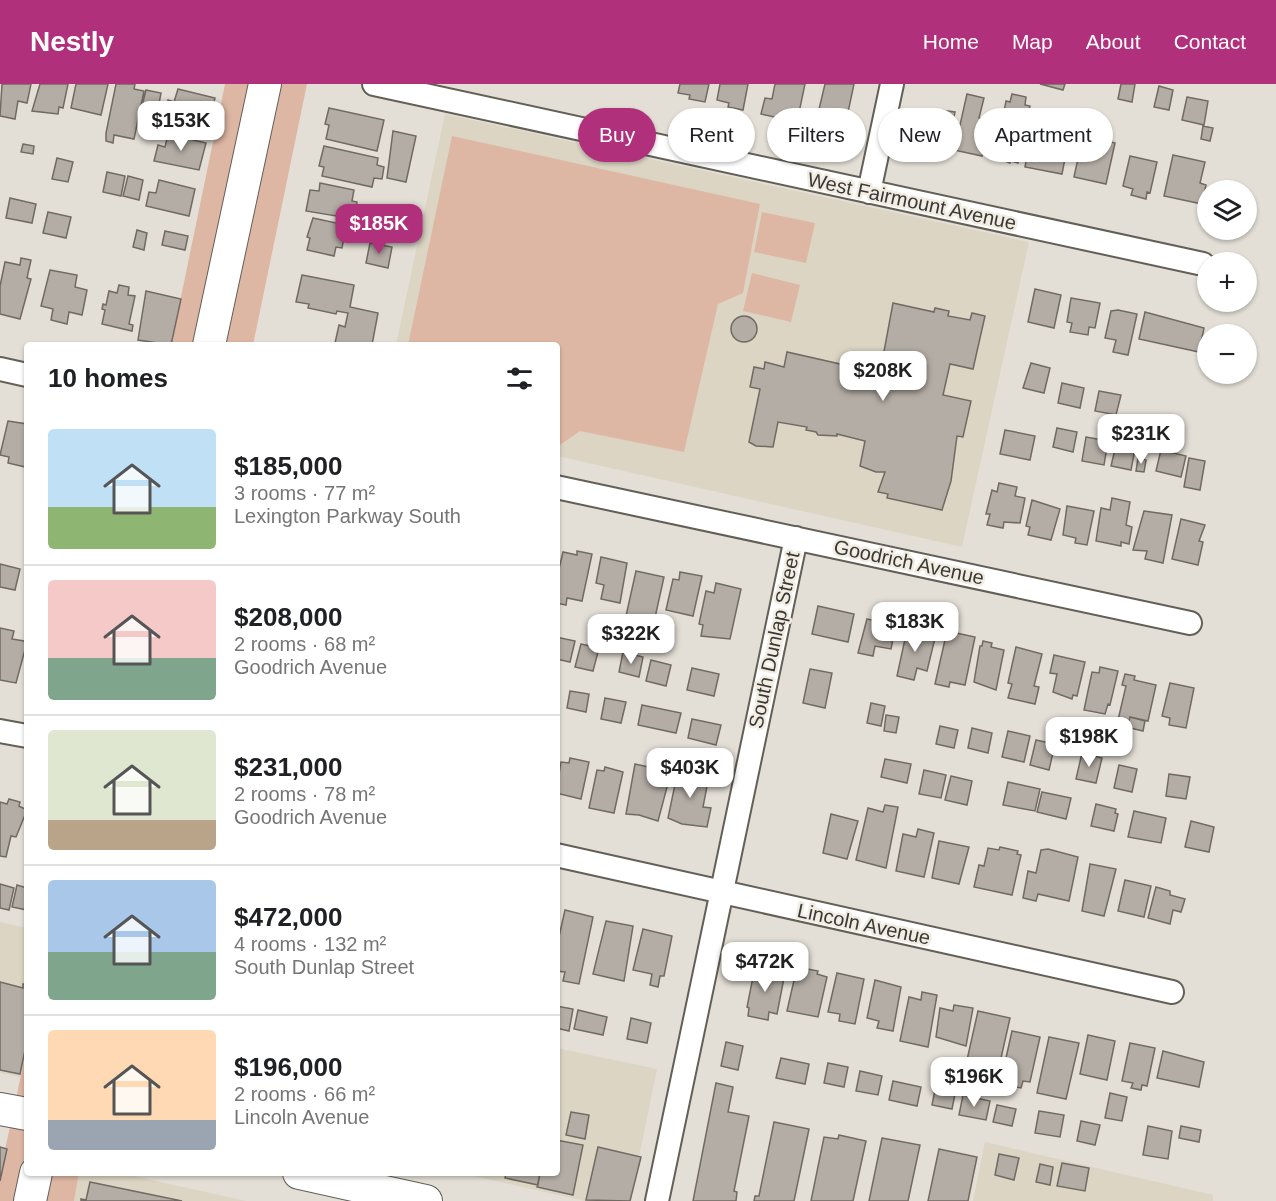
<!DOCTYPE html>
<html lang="en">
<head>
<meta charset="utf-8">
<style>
	:root { --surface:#fff; --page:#f2f2f2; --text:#202124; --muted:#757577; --line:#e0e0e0; --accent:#b1307b }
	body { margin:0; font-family:Helvetica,sans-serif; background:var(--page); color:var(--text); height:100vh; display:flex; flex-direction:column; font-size:22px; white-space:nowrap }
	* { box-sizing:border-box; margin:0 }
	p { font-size:20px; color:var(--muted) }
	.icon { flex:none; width:33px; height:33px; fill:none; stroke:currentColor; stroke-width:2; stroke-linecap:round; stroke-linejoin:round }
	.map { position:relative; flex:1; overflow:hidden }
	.panel { position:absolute; left:24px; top:258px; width:536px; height:834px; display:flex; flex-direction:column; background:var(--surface); border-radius:6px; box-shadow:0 2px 4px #0004 }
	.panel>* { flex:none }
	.top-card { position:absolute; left:578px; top:24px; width:570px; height:54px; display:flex; gap:12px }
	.tools { position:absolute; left:1197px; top:96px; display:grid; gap:12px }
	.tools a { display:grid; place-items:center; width:60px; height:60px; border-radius:50%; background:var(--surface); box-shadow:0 2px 4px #0004; font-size:30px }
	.price { position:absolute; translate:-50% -51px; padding:0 14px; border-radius:12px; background:#fff; color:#222; font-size:20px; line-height:39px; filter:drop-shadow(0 2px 3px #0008) }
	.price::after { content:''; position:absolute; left:50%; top:36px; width:18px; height:14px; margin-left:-9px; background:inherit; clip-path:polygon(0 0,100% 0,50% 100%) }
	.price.selected { background:var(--accent); color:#fff }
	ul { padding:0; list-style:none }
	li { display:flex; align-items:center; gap:18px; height:150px; padding:0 24px }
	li+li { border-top:2px solid var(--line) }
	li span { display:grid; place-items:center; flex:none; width:168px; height:120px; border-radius:6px; color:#555 }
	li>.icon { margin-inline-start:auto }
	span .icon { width:72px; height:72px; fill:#fffc; stroke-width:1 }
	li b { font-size:26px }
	h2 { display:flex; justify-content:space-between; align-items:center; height:72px; padding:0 24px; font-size:26px }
	.pill { padding:0 21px; border-radius:27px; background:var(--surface); box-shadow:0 2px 4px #0004; font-size:21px; line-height:54px }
	.pill.selected { background:var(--accent); color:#fff }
	header { display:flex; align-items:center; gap:36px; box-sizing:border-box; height:84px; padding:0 30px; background:var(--accent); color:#fff }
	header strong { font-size:28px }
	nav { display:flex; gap:33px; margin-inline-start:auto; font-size:21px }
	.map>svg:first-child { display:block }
</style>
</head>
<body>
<header>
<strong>Nestly</strong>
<nav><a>Home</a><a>Map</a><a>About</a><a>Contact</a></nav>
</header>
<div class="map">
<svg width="1276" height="1117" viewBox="0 0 1276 1117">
	<rect width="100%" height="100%" fill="#e3dfd6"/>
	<path fill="#dcd5c4" d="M445,30L1029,158L962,463L557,372L556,261H396Z
		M0,838L27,844V960L20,993L0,989Z
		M557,964L657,985L630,1117H585L460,1089H556Z
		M985,1058L1213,1111V1117H973Z
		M79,1089H120L246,1117H74Z"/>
	<path fill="#deb7a4" d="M225,0H307L253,261H171Z
		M452,52L760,120L743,209L718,220L684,368L580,347L557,363L556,261H408Z
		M762,128L815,139L806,179L754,168Z
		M752,189L800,201L791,238L743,227Z
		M27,963V1089H79L74,1117H0V1089Z"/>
	<path fill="#b4ada5" stroke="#716a63" stroke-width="1.5" d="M2,0H31L27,19L18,17L15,35L0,32Z
		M40,0H68L63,24L59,23L58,30L32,27Z
		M76,0H108L101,31L71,24Z
		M116,0H135L134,5L144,7L134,55L114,51L113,59L106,57V49Z
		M680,0H709L705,18L689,15L690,11L678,9Z
		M720,0H748L743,26L728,23L729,19L717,16Z
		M775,0H805L797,38L761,30L765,14L772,15Z
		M825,0H854L847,33L855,34L852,50L815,42Z
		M1040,0H1065L1063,6Z
		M1121,0H1135L1132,18L1118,15Z
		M1159,2L1173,6L1169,26L1154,23Z
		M178,5L215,14L208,42L165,31L168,16L174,18Z
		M146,6L161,9L157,30L141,26Z
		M967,10L984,14L979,34L991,36L982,72L954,66L956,60L950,58L954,40L960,41Z
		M1012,10L1026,13L1025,21L1030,22L1018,79L1011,77L1010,79L995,73L1000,50L995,49L998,32L1003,33L1006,17L1010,18Z
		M1187,13L1208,17L1204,41L1182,36Z
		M329,24L384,36L377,67L326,55L329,41L325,40Z
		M932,25L955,28L954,33L950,32L944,63L922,58L925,47L920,46L921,39L926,40Z
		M143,30L162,33L159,48L140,44Z
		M1203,42L1213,44L1210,57L1201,55Z
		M393,47L416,52L406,98L387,94Z
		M168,50L206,59L199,86L154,77L158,61L165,63Z
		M1030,55L1068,59L1062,90L1025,83Z
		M1103,56L1115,59L1106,100L1074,93L1080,65L1100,68Z
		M23,60L34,62L33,70L21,68Z
		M324,62L378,74L377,81L384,83L382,95L374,94L372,103L322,92L324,83L319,82Z
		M1173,71L1205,78L1200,99L1206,101L1202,120L1164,112Z
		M1130,72L1157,78L1150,109L1147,108L1146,115L1131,111L1133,105L1123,102Z
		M57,74L73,78L68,98L52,95Z
		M107,88L125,92L121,112L103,108Z
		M128,92L143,96L139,116L123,112Z
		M159,96L195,105L189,132L146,122L149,108L156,109Z
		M320,99L354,106L352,117L357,118L354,135L306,127L310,106L319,107Z
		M10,114L36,120L32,139L6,134Z
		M381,123L402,128L399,147L377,143Z
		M48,128L71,133L66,154L43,149Z
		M313,134L341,140L338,153L344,154L342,164L336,163L334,172L307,166L310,154L307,153Z
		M137,146L147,149L144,166L133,163Z
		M165,147L188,152L185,166L162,161Z
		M370,159L392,163L388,184L366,179Z
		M21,174L31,176L27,194L31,195L20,235L0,230V202L5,178L20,181Z
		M50,186L77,191L75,203L87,206L82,231L69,228L67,240L51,236L53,225L41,222Z
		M302,191L354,201L350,223L378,229L372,261L335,259L339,241L345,243L348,229L337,227L336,230L308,224L309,220L296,218Z
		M119,201L129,203L128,211L135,212L129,240L133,241L132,247L102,240L105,226L102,225L103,220L106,221L109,207L117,209Z
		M1035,205L1061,211L1054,244L1028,238Z
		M146,207L181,215L171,261L138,256Z
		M1071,214L1100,219L1095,244L1089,243L1088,251L1070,248L1072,239L1067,238Z
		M893,219L934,228L935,224L949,227L948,232L970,236L972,229L985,232L973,285L950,280L943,311L971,317L963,353L957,352L951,397L942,426L887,414L888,410L878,408L885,388H876L860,382L865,357L837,350V352L818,351L816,348L806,346L807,343L778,338L773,363L756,362L749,358L760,305L750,303L754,283L764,285L765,278L784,283L787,268L880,289Z
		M1118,226L1137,230L1128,271L1113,268L1116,256L1105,254L1111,227Z
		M1145,228L1204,244L1199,268L1139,255Z
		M731 245a13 13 0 1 1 26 0a13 13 0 1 1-26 0Z
		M1031,279L1050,284L1044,309L1023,304Z
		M1062,299L1084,304L1080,324L1058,319Z
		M1099,307L1121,311L1116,331L1095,327Z
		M8,337L27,340L25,383L8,379L9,373L0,371Z
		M1057,344L1077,348L1073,368L1053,363Z
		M1005,346L1035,352L1030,376L1000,370Z
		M1086,353L1108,357L1104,381L1082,377Z
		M1116,361L1135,365L1131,386L1111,382Z
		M1161,366L1186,372L1181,393L1156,387Z
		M1138,374L1146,376L1144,388L1136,387Z
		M1189,374L1205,377L1200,406L1184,403Z
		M999,399L1017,403L1015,412L1025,414L1020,439L1004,438L1003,444L987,441L990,430H986L992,406L997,408Z
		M1112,414L1130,418L1126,441L1132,443L1129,460L1121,458V462L1096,457L1101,424L1110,426Z
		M1032,416L1060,425L1051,456L1028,451L1030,443L1026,442Z
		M1067,422L1094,427L1087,461L1075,459L1076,454L1063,451Z
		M1144,427L1172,431L1163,479L1145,475L1147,467L1133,466Z
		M1181,435L1205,441L1199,457L1203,458L1198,481L1172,475Z
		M577,467L592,470L582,517L567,514L566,521L556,519V497L563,468L577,471Z
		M601,473L627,479L620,519L601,515L604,501L596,499Z
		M0,480L20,485L15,506L0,503Z
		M636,487L664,493L654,538L641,535L640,543L628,540L630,533L626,532Z
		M680,488L702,492L693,532L666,526L673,495L679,496Z
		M716,499L741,505L730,555L701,552L703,541L699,540L706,507L714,509Z
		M818,522L854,530L848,558L812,550Z
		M867,535L896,541L891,565L875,562L873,572L858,569Z
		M904,542L914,545L913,549L935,554L927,587L917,584L914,596L897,592L905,555L901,554Z
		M0,544L14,547L12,555L24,557L26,562L16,599L0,596Z
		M947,547L975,553L965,601L950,598L949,603L935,600Z
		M556,553L575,557L570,578L556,575Z
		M983,557L992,559L991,563L1004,566L996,606L974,598L980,562H982Z
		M581,560L599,564L593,587L575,583Z
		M1016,563L1042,570L1034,602L1039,603L1035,620L1008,614L1012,600L1008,599Z
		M623,568L643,573L639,593L619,588Z
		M1054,571L1085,578L1077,612L1073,611L1072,615L1053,608L1057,590L1050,589Z
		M651,576L671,581L666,602L646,597Z
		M1100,583L1118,587L1110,621L1108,620L1105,630L1084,626L1092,588L1099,589Z
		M692,584L719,590L714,612L687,606Z
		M810,585L832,589L825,624L803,619Z
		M1125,590L1135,592L1134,596L1156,601L1148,637L1130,633L1129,638L1118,636L1126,602L1122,601Z
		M1170,599L1194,604L1186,644L1169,641L1170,634L1162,632Z
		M570,607L589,610L586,628L567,624Z
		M605,614L626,618L621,639L601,635Z
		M871,619L885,622L881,642L867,639Z
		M642,621L681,629L676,649L638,641Z
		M886,631L899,633L896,649L884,647Z
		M1130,633L1145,637L1143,647L1122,642L1123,637L1129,638Z
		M692,635L721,641L716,661L688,654Z
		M940,642L958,646L954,664L936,660Z
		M972,644L992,649L988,669L968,664Z
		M1008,647L1030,652L1024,678L1002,673Z
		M1036,656L1055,660L1049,686L1030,681Z
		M1082,669L1102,674L1096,699L1076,695Z
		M570,674L589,678L581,715L556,709L561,678L569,679Z
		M885,675L911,680L907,699L881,693Z
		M635,680L671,688L658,737L639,731L626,730Z
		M1119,681L1137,685L1132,708L1114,704Z
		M605,683L623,688L614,729L589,724L597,686L604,687Z
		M690,684L709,692L703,723L711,724L707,743L682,740L668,734L678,686L690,688Z
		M924,686L946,691L941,714L919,710Z
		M1169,690L1190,693L1186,715L1166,712Z
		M951,692L972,697L967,721L945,716Z
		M1008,698L1040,705L1035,727L1003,721Z
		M1042,708L1071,714L1066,735L1037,728Z
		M9,715L20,718L19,722L27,726L16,753L11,752L6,773L0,772V718L7,720Z
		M1096,720L1116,725L1115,729L1118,730L1114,747L1091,742Z
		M885,721L898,723L886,784L856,776L868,724L883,728Z
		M1134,727L1166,734L1161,759L1128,753Z
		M831,730L858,737L847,775L823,769Z
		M1191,737L1214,743L1209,768L1185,763Z
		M918,745L934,749L924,793L896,787L903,750L916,753Z
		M939,757L969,763L959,800L932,794Z
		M1000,763L1018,767L1017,770L1021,771L1012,811L974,803L979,781L984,782L988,764L999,766Z
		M1048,765L1078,773L1069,817L1038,810L1036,817L1023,814L1028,787L1036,789L1041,766Z
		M1090,780L1116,785L1104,832L1082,827Z
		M1125,796L1151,802L1144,833L1118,827Z
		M0,800L14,804L9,826L0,824Z
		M17,801L27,804V826L12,823Z
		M1156,803L1170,807V811L1185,815L1181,828L1173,826L1170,840L1148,834Z
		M565,826L593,833L579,900L563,897L565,888L556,887V866Z
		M606,837L633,842L624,897L593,890Z
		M643,845L672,852L664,892H660L658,903L650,901L652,890L633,886Z
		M759,883L781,888L780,893L784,894L777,930L769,928L768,936L748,932L749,924L747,923L754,888L757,889Z
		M797,883L818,887L817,890L827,893L818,933L787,927Z
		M837,889L864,895L855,940L839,937L840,930L828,928Z
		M875,896L901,903L893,947L877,944L879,937L867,934Z
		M0,898L23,904V900L27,901V957L20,990L0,986Z
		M922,908L937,911L928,963L900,957L909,913L921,916Z
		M954,921L973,924L966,962L936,953L940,924L953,927Z
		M556,922L573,925L569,947L556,944Z
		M578,926L607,933L603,951L574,945Z
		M978,927L1010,934L999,983L967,976Z
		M631,934L651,939L647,959L627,955Z
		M1012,947L1040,953L1030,998L1023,997L1021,1004L1006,1001L1008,993L1002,992Z
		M1088,951L1115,957L1107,996L1080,990Z
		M1049,953L1079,959L1066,1015L1037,1009Z
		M726,958L743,962L738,986L721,982Z
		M1130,959L1155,964L1147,1002L1142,1001L1141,1006L1131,1004L1133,999L1122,997Z
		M1163,967L1204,978L1199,1003L1157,994Z
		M781,974L809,980L805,1000L776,994Z
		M828,979L848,983L844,1003L824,999Z
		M860,987L882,992L878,1011L856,1007Z
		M893,997L921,1003L917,1022L889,1016Z
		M716,999L733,1003L728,1028L749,1032L734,1107L737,1108L736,1117H693Z
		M936,1001L956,1005L952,1025L932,1021Z
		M1110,1009L1127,1013L1122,1037L1105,1034Z
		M963,1011L990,1017L986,1036L959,1031Z
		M997,1021L1016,1025L1012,1042L993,1038Z
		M1039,1027L1064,1031L1060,1053L1035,1049Z
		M571,1028L589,1031L585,1055L566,1051Z
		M1081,1037L1100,1041L1095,1061L1077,1057Z
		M774,1038L809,1045L794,1117H754L755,1112H759Z
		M1148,1042L1172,1047L1168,1075L1143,1071Z
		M1181,1042L1201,1046L1199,1058L1179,1054Z
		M839,1051L866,1057L853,1117H811L824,1053L838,1055Z
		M882,1054L920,1061L908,1117H869Z
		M556,1056L583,1061L573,1111L537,1103L540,1089H556Z
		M0,1063L7,1065L0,1097Z
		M598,1063L641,1073L630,1117L586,1116Z
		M939,1065L977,1073L968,1117H928Z
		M999,1070L1019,1074L1014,1096L995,1091Z
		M1062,1079L1089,1084L1085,1107L1057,1102Z
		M1040,1080L1053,1083L1050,1101L1036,1098Z
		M506,1089H540L538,1101L505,1094Z
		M90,1098L182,1117H81V1115L86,1116Z"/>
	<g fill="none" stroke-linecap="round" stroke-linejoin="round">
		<g stroke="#625f56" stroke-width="26">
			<path id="street" d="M374,0L1203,180
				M869,108L892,0
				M0,285L27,291
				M556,403L1190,539
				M0,647L27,652
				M556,771L1172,908
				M657,1117L796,454"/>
		</g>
		<g stroke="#625f56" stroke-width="34">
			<path id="secondary" d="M209,261L265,0
				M0,1025L27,1030
				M299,1089L426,1117
				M30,1117L36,1089"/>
		</g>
		<use href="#street" stroke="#fff" stroke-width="22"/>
		<use href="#secondary" stroke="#fff" stroke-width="32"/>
	</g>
	<g text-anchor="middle" stroke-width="5" stroke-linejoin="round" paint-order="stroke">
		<g font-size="20" fill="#3b3935" stroke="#f1ede3">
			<text transform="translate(912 117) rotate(12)" y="7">West Fairmount Avenue</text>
			<text transform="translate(909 478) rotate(12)" y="7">Goodrich Avenue</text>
			<text transform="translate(774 556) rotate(-78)" y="7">South Dunlap Street</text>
			<text transform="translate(864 840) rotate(12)" y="7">Lincoln Avenue</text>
		</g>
	</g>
</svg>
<div class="tools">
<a><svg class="icon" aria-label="layers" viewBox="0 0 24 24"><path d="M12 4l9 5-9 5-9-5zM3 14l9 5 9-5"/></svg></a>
<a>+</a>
<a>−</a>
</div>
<b class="price" style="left:181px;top:68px">$153K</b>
<b class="price selected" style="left:379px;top:171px">$185K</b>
<b class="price" style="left:883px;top:318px">$208K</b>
<b class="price" style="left:1141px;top:381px">$231K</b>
<b class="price" style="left:915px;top:569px">$183K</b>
<b class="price" style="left:631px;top:581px">$322K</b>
<b class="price" style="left:1089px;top:684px">$198K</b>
<b class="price" style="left:690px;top:715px">$403K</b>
<b class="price" style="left:765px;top:909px">$472K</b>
<b class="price" style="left:974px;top:1024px">$196K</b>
<div class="top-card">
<a class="pill selected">Buy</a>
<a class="pill">Rent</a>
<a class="pill">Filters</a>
<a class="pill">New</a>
<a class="pill">Apartment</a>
</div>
<section class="panel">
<h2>10 homes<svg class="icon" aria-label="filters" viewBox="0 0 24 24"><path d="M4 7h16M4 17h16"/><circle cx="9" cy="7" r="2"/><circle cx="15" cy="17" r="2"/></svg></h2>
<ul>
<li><span style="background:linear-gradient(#bfe0f5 65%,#8fb573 0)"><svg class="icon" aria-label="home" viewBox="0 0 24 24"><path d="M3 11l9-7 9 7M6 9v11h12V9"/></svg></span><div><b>$185,000</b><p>3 rooms · 77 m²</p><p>Lexington Parkway South</p></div></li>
<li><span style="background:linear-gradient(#f6c9c9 65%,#7fa58c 0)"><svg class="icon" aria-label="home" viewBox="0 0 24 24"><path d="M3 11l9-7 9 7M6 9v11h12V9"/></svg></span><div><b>$208,000</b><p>2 rooms · 68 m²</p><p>Goodrich Avenue</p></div></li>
<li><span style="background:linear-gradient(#dfe7d0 75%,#b9a48a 0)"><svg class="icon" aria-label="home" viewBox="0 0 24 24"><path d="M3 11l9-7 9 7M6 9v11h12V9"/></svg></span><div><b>$231,000</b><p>2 rooms · 78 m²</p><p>Goodrich Avenue</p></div></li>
<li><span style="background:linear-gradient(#a9c7e8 60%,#7fa58c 0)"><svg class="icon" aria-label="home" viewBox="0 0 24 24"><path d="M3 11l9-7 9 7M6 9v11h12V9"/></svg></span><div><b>$472,000</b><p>4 rooms · 132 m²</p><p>South Dunlap Street</p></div></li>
<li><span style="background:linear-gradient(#ffd9b3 75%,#9aa5b1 0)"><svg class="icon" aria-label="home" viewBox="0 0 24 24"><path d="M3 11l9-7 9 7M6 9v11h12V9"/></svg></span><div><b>$196,000</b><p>2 rooms · 66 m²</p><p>Lincoln Avenue</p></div></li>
</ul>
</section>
</div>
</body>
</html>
